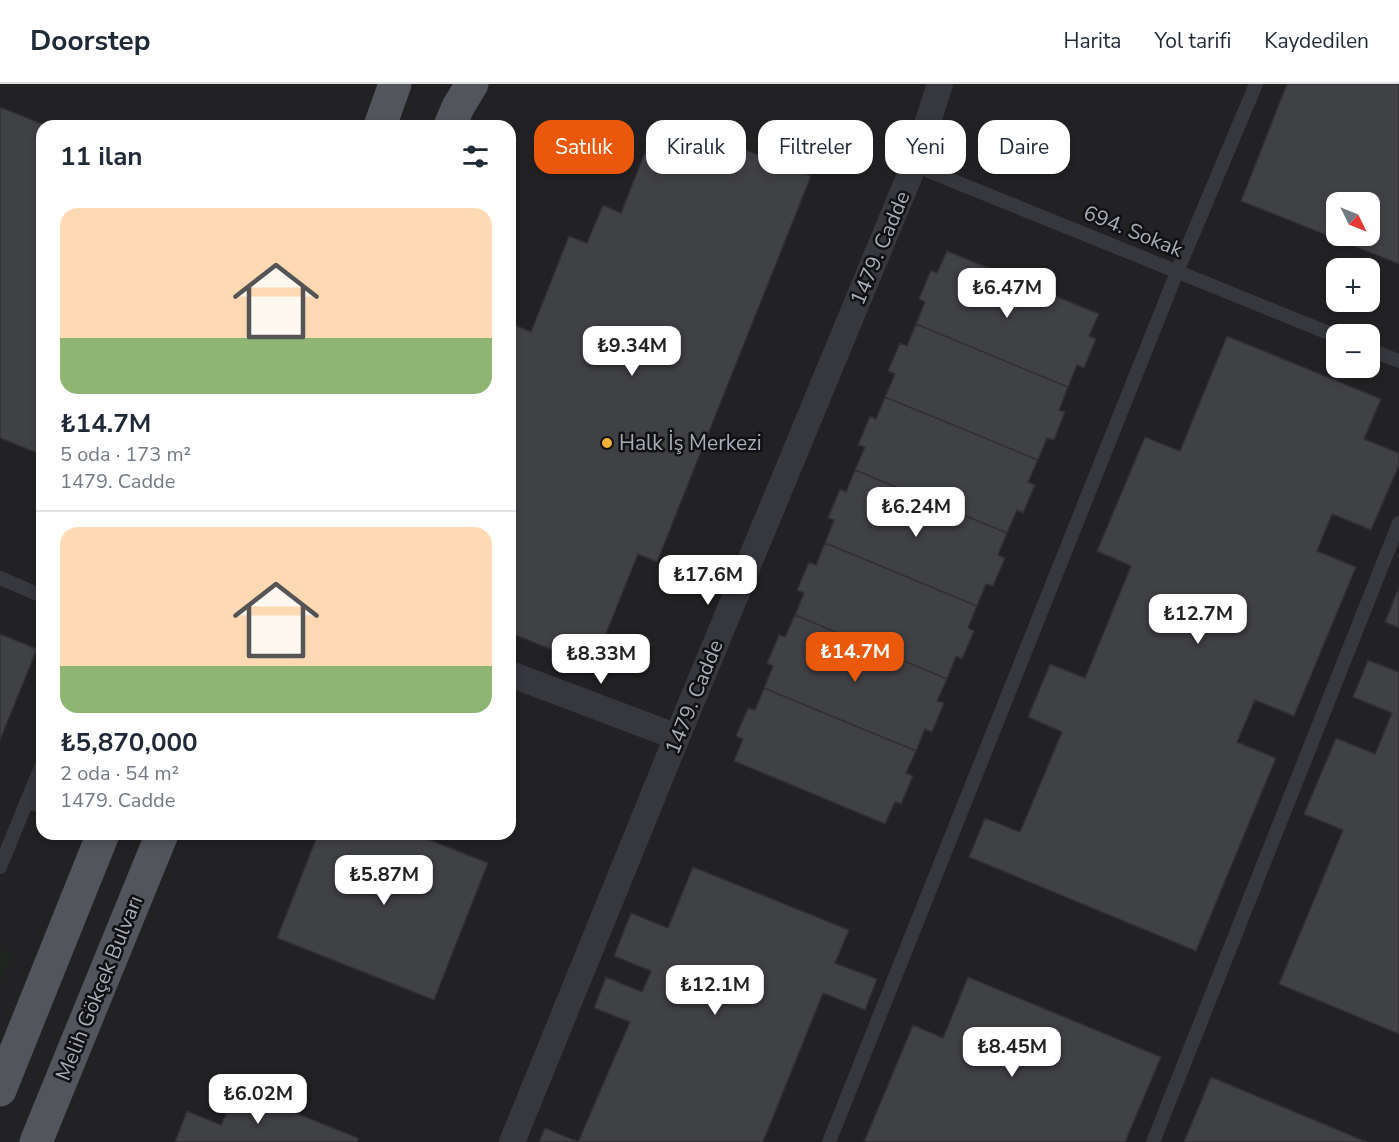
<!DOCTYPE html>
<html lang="tr">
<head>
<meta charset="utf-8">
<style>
	:root { --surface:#fff; --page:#f2f2f3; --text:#1f2937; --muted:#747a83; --line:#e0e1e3; --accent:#ea580c }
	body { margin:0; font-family:"Nunito Sans",sans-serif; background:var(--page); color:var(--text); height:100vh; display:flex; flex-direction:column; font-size:22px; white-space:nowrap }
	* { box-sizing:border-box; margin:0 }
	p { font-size:20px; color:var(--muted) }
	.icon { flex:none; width:33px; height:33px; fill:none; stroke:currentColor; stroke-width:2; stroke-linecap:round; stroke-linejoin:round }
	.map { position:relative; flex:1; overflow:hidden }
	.sheet { position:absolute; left:36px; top:36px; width:480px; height:720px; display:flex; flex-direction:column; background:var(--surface); border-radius:18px; box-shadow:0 3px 9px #0003 }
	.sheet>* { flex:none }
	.hud { position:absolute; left:534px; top:36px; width:570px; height:54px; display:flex; gap:12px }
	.needle { width:39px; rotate:133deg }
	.tools { position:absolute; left:1326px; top:108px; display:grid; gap:12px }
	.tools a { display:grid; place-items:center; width:54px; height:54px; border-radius:12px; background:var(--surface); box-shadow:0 3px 9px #0003; font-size:30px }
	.price { position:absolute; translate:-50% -51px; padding:0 14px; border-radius:12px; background:#fff; color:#222; font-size:20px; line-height:39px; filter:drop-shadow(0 2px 3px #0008) }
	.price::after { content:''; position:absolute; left:50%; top:36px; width:18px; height:14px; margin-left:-9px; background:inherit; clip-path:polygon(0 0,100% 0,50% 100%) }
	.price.on { background:var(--accent); color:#fff }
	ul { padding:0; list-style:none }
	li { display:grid; align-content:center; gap:12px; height:318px; padding:0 24px }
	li+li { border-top:2px solid var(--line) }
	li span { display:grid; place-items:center; height:186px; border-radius:18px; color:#555 }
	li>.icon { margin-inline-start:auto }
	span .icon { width:108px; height:108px; fill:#fffc; stroke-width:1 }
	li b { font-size:26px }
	h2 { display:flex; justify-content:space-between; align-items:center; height:72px; padding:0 24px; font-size:26px }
	.tag { padding:0 21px; border-radius:18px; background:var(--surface); box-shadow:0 3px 9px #0003; font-size:21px; line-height:54px }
	.tag.on { background:var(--accent); color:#fff }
	header { display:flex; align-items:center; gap:36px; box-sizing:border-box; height:84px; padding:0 30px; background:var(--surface); border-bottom:2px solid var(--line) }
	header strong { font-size:28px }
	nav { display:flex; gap:33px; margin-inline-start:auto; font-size:21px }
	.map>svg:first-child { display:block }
</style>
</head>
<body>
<header>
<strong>Doorstep</strong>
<nav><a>Harita</a><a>Yol tarifi</a><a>Kaydedilen</a></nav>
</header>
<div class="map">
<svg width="1399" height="1058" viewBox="0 0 1399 1058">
	<rect width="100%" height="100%" fill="#161618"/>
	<path fill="#222225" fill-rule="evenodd" d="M0,0H1399V1058H0ZM42,42H510V750H42ZM1336,118H1370V152H1336ZM1336,184H1370V218H1336ZM1336,250H1370V284H1336Z"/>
	<path fill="#1e261f" d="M0,866L12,871L0,900Z"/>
	<path fill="#404145" stroke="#303034" stroke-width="1.5" fill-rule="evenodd" d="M1287,0H1399V180L1241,117ZM1336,118H1370V152H1336Z
		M0,23L47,42H42V371L0,354Z
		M696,46L811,92L657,478L638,470L593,582L510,549V239L531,248L569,152L587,159L603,121L621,129L653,48L689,63Z
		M947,167L1099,230L1089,252L1096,255L1084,284L1077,281L1068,303L916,240L925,218L919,215L931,186L937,189Z
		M916,240L1068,303L1059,326L1065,328L1054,356L1047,354L1038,376L885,313L895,290L888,287L900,259L907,262Z
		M1227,252L1381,315L1364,355L1399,369V381L1371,446L1332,430L1317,467L1356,483L1294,632L1255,616L1237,658L1276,674L1196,867L969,773L985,734L1020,748L1062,648L1028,633L1050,580L1085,594L1131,482L1097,467L1145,353L1180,367Z
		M885,313L1038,376L1028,398L1035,401L1023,429L1017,426L1007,449L855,386L865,363L858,361L870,332L876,335Z
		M855,386L1007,449L998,471L1005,474L993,502L986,500L977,522L825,459L834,436L828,434L840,405L846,408Z
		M825,459L977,522L968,544L974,547L962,575L956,572L947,595L795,531L804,509L797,506L809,478L816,481Z
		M1399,503V544L1385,538Z
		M795,531L947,595L937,617L944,619L932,648L925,645L916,667L764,604L773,582L767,579L779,551L785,553Z
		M0,550L37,565L0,656Z
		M1368,576L1399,588V950L1279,900L1343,746L1304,730L1336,654L1375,670L1392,629L1353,613Z
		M764,604L916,667L906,689L913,692L901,720L895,718L885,740L734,677L743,655L736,652L748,624L755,626Z
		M318,750H415L488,779L434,916L277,854Z
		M693,783L849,846L835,879L877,895L865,926L823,909L763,1058H539L545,1044L578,1058L630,938L594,924L606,893L642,908L651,887L614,872L631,829L668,844Z
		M968,893L1161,973L1125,1058H864L913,941L943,954Z
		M1211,993L1367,1058H1184Z
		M236,1005L358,1054L357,1058H175L187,1027L221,1041Z"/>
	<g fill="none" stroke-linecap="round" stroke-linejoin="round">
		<path stroke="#37383d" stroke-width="14" d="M914,81L1336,252
			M1370,266L1399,277
			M0,494L42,512
			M27,717L42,681
			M0,783L27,717L42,723
			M829,1058L1177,188L1256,0
			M1153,1058L1399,439"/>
		<path stroke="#37383d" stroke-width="26" d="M510,590L677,653
			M512,1058L677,653L914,81L940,0"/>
		<path stroke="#53555c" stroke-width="33" d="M380,42L395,0
			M450,42L458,23L472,0
			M0,1006L103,750
			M36,1058L162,750"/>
	</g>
	<circle fill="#f2b134" stroke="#111113" stroke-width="2" cx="607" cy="359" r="6"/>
	<g text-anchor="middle" stroke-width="5" stroke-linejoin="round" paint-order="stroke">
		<g font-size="21" fill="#a8adb8" stroke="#111113">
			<text transform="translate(1133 147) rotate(22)" y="7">694. Sokak</text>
			<text transform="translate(880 164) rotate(-67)" y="7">1479. Cadde</text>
			<text transform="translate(694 613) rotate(-68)" y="7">1479. Cadde</text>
			<text transform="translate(99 904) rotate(-68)" y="7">Melih Gökçek Bulvarı</text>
		</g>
		<g font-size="21" fill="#a8adb8" stroke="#111113" text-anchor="start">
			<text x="619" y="366">Halk İş Merkezi</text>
		</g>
	</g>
</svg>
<div class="tools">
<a><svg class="needle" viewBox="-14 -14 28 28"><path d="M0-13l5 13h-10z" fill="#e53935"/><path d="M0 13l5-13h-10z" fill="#747a83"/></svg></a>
<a>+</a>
<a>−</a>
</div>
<b class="price" style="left:1007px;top:235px">₺6.47M</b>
<b class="price" style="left:632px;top:293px">₺9.34M</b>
<b class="price" style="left:916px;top:454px">₺6.24M</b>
<b class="price" style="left:708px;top:522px">₺17.6M</b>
<b class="price" style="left:1198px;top:561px">₺12.7M</b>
<b class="price on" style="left:855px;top:599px">₺14.7M</b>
<b class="price" style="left:601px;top:601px">₺8.33M</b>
<b class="price" style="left:384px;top:822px">₺5.87M</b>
<b class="price" style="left:715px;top:932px">₺12.1M</b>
<b class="price" style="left:1012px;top:994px">₺8.45M</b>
<b class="price" style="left:258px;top:1041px">₺6.02M</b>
<div class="hud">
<a class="tag on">Satılık</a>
<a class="tag">Kiralık</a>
<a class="tag">Filtreler</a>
<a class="tag">Yeni</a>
<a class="tag">Daire</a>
</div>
<section class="sheet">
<h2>11 ilan<svg class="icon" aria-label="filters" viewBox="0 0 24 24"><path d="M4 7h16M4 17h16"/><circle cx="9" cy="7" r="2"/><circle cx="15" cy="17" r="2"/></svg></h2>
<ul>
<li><span style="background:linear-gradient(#ffd9b3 70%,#8fb573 0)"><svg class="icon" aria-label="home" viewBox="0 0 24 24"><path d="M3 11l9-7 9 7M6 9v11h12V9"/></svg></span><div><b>₺14.7M</b><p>5 oda · 173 m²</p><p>1479. Cadde</p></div></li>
<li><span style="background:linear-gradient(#ffd9b3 75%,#8fb573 0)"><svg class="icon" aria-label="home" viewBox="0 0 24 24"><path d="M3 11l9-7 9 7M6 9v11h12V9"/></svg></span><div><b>₺5,870,000</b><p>2 oda · 54 m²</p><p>1479. Cadde</p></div></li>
</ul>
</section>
</div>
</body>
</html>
